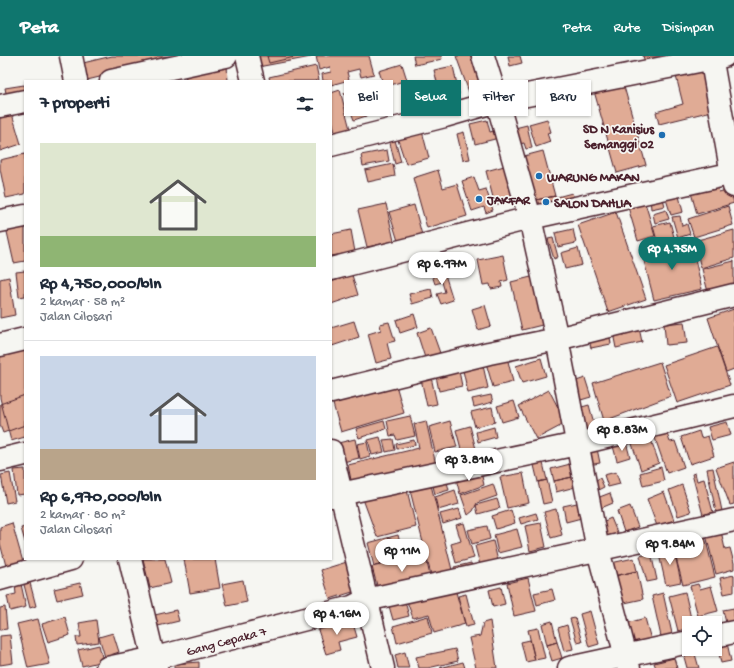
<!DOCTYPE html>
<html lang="id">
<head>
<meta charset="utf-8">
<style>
	:root { --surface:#fff; --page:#f2f2f3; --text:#1f2937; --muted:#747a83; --line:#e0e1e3; --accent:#0f766e }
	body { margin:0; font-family:"Gochi Hand",sans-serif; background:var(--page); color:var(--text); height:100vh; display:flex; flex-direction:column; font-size:15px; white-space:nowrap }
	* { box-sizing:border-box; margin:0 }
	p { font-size:13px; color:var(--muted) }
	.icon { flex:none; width:22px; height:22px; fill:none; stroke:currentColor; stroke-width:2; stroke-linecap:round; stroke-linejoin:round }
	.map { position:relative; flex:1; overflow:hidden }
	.panel { position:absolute; left:24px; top:24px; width:308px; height:480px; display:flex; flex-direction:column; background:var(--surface); border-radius:0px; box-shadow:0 1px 3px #0004 }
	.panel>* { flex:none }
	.guide { position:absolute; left:344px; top:24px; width:330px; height:36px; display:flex; gap:8px }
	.tools { position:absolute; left:682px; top:560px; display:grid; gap:8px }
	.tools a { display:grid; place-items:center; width:40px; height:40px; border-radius:0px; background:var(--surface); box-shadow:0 1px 3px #0004; font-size:20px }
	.price { position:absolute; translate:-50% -34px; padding:0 9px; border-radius:14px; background:#fff; color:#222; font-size:13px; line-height:26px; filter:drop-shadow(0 1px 2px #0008) }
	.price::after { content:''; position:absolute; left:50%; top:24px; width:12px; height:9px; margin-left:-6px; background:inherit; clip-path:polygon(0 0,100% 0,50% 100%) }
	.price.current { background:var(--accent); color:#fff }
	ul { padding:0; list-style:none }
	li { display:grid; align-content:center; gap:8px; height:212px; padding:0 16px }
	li+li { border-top:1px solid var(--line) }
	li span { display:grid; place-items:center; height:124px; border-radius:0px; color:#555 }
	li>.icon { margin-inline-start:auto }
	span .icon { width:72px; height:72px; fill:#fffc; stroke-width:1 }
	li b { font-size:17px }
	h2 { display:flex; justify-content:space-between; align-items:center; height:48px; padding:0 16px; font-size:17px }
	.pill { padding:0 14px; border-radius:0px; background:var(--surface); box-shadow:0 1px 3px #0004; font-size:14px; line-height:36px }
	.pill.current { background:var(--accent); color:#fff }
	header { display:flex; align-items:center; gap:24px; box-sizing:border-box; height:56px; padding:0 20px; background:var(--accent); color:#fff }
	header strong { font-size:19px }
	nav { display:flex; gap:22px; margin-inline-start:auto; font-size:14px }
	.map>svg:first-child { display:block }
</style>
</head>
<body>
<header>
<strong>Peta</strong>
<nav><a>Peta</a><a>Rute</a><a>Disimpan</a></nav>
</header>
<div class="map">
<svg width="734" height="612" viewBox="0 0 734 612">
	<rect width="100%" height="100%" fill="#f6f6f2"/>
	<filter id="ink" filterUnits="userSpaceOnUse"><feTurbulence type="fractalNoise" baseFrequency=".025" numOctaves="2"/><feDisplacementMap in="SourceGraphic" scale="8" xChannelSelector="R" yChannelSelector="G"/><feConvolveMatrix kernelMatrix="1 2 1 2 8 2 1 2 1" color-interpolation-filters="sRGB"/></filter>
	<g filter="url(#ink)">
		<path fill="#e0ab95" stroke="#4a1f2b" d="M112,0H187L83,25L79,8Z
			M257,0H311V1L258,11Z
			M267,0H299L269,7Z
			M316,0H369L374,18L361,21L359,13L347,16L349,24L331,29V25H323L322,18L331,16L330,11L319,14Z
			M413,0H441L442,3L415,9Z
			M456,0H478L488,29L469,36Z
			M508,0H520L522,7L510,10Z
			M643,0H660L661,5L646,9Z
			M402,8L407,24L384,31L379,15Z
			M227,10L228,25H186L185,14Z
			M316,10L319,24L314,25H270L269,21Z
			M453,10L459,38L441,42L434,14Z
			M705,10L716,54L659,68L656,56L683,48L676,20Z
			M623,27L646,109L617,117L594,35Z
			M24,29L25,35L7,42L5,32Z
			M360,32L369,59L354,64L344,37Z
			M340,34L351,77L336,81L331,59V37Z
			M10,51L21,88L0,95V54Z
			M547,63L551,76L547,77L550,86L536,91L529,68Z
			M487,64L490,76L497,74L499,82L475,88L470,68Z
			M527,69L532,92L526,93L524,87L515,89L511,73Z
			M422,75L429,102L406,108L397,81Z
			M464,76L470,103L463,104L457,78Z
			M393,77L401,106L395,108L388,79Z
			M387,94L389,105L363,110L361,99Z
			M543,95L555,140L536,144L524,100Z
			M25,98V138L6,142L0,113V104Z
			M393,108L395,120L368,126L365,114Z
			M508,109L517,142L495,149L486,115Z
			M438,114L443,132L457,128L467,160L427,172L413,122Z
			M474,121L479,135L486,133L493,154L486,157L484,151L472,155L462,125Z
			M716,126L719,136L730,133L734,147L697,158L690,133Z
			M678,136L683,156L671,159L665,140Z
			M572,137L575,145L560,149L557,141Z
			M662,139L665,150L651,153L650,142Z
			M555,140L557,147L539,152L536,144Z
			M643,146L646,150L655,180L638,185L628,151Z
			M386,148L394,185L367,191L358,154Z
			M414,149L422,179L398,185L389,156Z
			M728,150L733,169L694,181L688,163Z
			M666,154L669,163L655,167L653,158Z
			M616,156L646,243L608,256L578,169Z
			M680,160L682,170L687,168L690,178L678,182L672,161Z
			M25,162V205L14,207L5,167Z
			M670,166L674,181L657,185L653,170Z
			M573,173L576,187L558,191L555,177Z
			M351,174L355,196L331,200V178Z
			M734,174V202L701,212L694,185Z
			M553,182L558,201L554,203L548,183Z
			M691,186L702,233L654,244L642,197Z
			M578,192L582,209L565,213L561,197Z
			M503,199L508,224L501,226L502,231L491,233L490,228L483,229L478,204Z
			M734,205V230L708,236L702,213Z
			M443,212L453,244L441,248L437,238L445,236L442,226L435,228L431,216Z
			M25,215V240L19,241L16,216Z
			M352,219L358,239L331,248V226Z
			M539,219L550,267L522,274L511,226Z
			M9,221L15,259L0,262V223Z
			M431,233L433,242L412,248L409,238Z
			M485,249L491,270L478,274L472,253Z
			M734,253V313L726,316L708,262Z
			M414,258L418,271L400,277L396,264Z
			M354,265L359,281L332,290L331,285V272Z
			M389,266L395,285L387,287L391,303L376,307L368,278L381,274L380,268Z
			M684,266L687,287L666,289L664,268Z
			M638,267L642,286L616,292L612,272Z
			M431,272L440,297L425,302L417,277Z
			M609,274L611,288L591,292L588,279Z
			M25,288V381L11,385L0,342V292Z
			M717,291L730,329L677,347L664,309Z
			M507,301L513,326L493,331L486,307Z
			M541,302L546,320L522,327L516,310Z
			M482,305L488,332L468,337L462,310Z
			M660,306L671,340L604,365L593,327Z
			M459,315L462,330L439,335L436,320Z
			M431,321L437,348L427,350L421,323Z
			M585,322L591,341L574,346L568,328Z
			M396,329L404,357L341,376L333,348Z
			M549,334L566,367L536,383L519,350Z
			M25,339V369L3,377L0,369V348Z
			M491,339L493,346L474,351L472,343Z
			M514,345L519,361L502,366L497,350Z
			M589,349L595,371L581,375L575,353Z
			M492,351L495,366L475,371L471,356Z
			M410,360L415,380L397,384L395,379L390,380L387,365Z
			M384,365L386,373L359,382L356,373Z
			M426,365L436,409L352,429L348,409L419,392L414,368Z
			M450,365L457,391L435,396L429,371Z
			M727,366L731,379L712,384L708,371Z
			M470,370L478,401L464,404L456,374Z
			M494,371L496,381L478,386L476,376Z
			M666,375L670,386L675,385L684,411L667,417L654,379Z
			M699,375L701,382L708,380L714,400L690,408L681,381Z
			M649,378L659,407L641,414L631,385Z
			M380,381L384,396L372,399L368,384Z
			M355,383L359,402L343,406L338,387Z
			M393,383L395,394L386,396L383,384Z
			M414,384L415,389L397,393L396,388Z
			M367,386L370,400L360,403L357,388Z
			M626,386L630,401L617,405L613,390Z
			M596,388L600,407L589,409L585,391Z
			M542,403L547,424L538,426L533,405Z
			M734,406V448L730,449L716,412Z
			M574,407L577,420L554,425L551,413Z
			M661,411L664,425L643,430L640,417Z
			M713,412L722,455L716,456L707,413Z
			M25,413V438L17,439L14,414Z
			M481,416L484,429L460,438L455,419Z
			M616,416L620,428L608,431L604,419Z
			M10,417L15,445L6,447L1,419Z
			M523,417L529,447L507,452L500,421Z
			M695,417L697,425L704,423L713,456L703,459L692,418Z
			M445,418L449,434L435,438L431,422Z
			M577,420L579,430L556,436L554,425Z
			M429,421L453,518L432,523L408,426Z
			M600,422L604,431L596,435L592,426Z
			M547,424L552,446L543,448L538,426Z
			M493,428L497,440L477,447L473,455L468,459L461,439Z
			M682,429L691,456L678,460L669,434Z
			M406,430L416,471L377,481L363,443Z
			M455,434L459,448L438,454L435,441Z
			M664,436L674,464L657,470L647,443Z
			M610,437L613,447L601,452L597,442Z
			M497,443L500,452L478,458L476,449Z
			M586,445L589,460L566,466L563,450Z
			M630,450L638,471L624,476L617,455Z
			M459,453L462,462L443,468L440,458Z
			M556,453L562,479L551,482L544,456Z
			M511,454L515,467L496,473L492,460Z
			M536,457L538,463L521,468L519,462Z
			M611,462L619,481L608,486L600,467Z
			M12,467L23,506L6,510L0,487V471Z
			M464,467L474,502L456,507L451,488L461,485L456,469Z
			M541,467L546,491L530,495L525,470Z
			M487,470L490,483L472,488L468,474Z
			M25,471V486L21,472Z
			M517,473L522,491L498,497L494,479Z
			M703,473L715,521L683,529L671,483Z
			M721,475L725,493L730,492L734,507V513L716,518L706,479Z
			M398,479L404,503L374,510L368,487Z
			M493,485L498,505L480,509L475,490Z
			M673,490L681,526L666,529L658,494Z
			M651,497L657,524L647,526L640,500Z
			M425,498L431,524L379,537L372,511Z
			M634,502L637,515L614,520L611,507Z
			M143,503H165L171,527L150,532Z
			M184,503H215L220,532L190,537Z
			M350,505L359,534L330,543L321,514Z
			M471,507L473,515L455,519L454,511Z
			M637,515L643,543L620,548L614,520Z
			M734,519V536L724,538L720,522Z
			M528,522L536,555L514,560L507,527Z
			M29,523L36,550L30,552L23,525Z
			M243,524L247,546L227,550L222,528Z
			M80,527L83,538L57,544L54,533Z
			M21,528L26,551L10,555L7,540L16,538L15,529Z
			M698,528L700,533L711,530L718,555L698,560L690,530Z
			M454,529L465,568L434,577L429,558L413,562L405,540Z
			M501,531L505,548L493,551L489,534Z
			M552,533L555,544L537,549L534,537Z
			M685,536L692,567H689V572L678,575L669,540Z
			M663,537L673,582L662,585L652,540Z
			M403,538L409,560L393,564L387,543Z
			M466,538L474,569L466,571L458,540Z
			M5,551L7,573L0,574V552Z
			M734,552V565L726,567L723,554Z
			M176,554L179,565L158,570L155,559Z
			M590,555L599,588L589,591L580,558Z
			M428,560L432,577L397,587L393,570Z
			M65,561L70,579L48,586L42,568Z
			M575,562L582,586L577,587L570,563Z
			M645,562L651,584L629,589L624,568Z
			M38,563L50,608L28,612L17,568Z
			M96,564L99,586L77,589L76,581H81L79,567Z
			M352,564L357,581L338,586L340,594L326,598L318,574Z
			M490,565L497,612H476L469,582L480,580L483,567Z
			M552,565L557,586L547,589L542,568Z
			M567,569L573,593L564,595L558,572Z
			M538,572L545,602L535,604L528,574Z
			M113,577L119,596L105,601L99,581Z
			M10,579L13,607L0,609V580Z
			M726,582L731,605L721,607L716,584Z
			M530,584L535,604L526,606L521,586Z
			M557,586L562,602L552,605L547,589Z
			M99,589L103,605L82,610L78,594Z
			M455,593L458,605L428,612H419L416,601Z
			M405,596L409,612H398L395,599Z
			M695,598L699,612H687L684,601Z
			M674,602L677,612H656L654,607Z
			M199,606V612H174V608Z
			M463,606L465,612H440Z"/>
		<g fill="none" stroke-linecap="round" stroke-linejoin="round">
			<g stroke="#4a1f2b" stroke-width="25">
				<path id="minor" d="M71,0L76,25
					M247,0L253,25
					M483,0L497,45L530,162L557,283L598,494L629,612
					M711,0L734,130
					M111,25L226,0
					M0,50L25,45
					M331,89L445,60L497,45L724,0
					M0,165L25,160
					M331,213L530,162L734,117
					M0,289L25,283
					M331,336L489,297L557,283L734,239
					M331,395L383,612
					M0,404L25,398
					M331,440L577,388L734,350
					M130,503L156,612
					M0,523L71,503
					M715,580L734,576
					M107,612L155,602L352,551L366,544L734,464
					M569,612L689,586"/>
			</g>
			<use href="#minor" stroke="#f6f6f2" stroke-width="22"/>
		</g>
	</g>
	<g fill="#1f6fb2" stroke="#f6f6f2" stroke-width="1.5">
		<circle cx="662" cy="79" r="4"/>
		<circle cx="539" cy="120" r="4"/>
		<circle cx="479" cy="143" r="4"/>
		<circle cx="546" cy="146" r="4"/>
	</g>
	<g text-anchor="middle" stroke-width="3.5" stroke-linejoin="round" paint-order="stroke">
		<g font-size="13" font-weight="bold" fill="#4a1f2b" stroke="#f6f6f2" text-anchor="start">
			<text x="654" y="77" text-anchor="end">SD N Kanisius<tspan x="654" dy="15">Semanggi 02</tspan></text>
			<text x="547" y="125">WARUNG MAKAN</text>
			<text x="487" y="148">JAKFAR</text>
			<text x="554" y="151">SALON DAHLIA</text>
		</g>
		<g font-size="13" fill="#4a1f2b" stroke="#f6f6f2">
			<text transform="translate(226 584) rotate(-15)" y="5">Gang Cepaka 7</text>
		</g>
	</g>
</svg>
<div class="tools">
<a><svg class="icon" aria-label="locate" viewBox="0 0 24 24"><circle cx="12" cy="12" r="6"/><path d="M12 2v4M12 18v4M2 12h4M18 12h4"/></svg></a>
</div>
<b class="price current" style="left:672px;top:215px">Rp 4.75M</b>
<b class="price" style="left:442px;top:230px">Rp 6.97M</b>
<b class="price" style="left:622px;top:396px">Rp 8.83M</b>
<b class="price" style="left:469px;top:426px">Rp 3.81M</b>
<b class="price" style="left:670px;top:510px">Rp 9.84M</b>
<b class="price" style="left:402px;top:517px">Rp 11M</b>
<b class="price" style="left:337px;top:580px">Rp 4.16M</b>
<div class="guide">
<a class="pill">Beli</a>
<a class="pill current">Sewa</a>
<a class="pill">Filter</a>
<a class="pill">Baru</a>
</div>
<section class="panel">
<h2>7 properti<svg class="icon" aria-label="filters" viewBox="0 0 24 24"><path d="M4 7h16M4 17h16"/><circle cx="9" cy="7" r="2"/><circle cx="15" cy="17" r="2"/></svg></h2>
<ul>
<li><span style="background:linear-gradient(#dfe7d0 75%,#8fb573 0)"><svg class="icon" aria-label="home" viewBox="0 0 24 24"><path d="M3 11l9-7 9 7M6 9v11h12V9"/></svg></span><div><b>Rp 4,750,000/bln</b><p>2 kamar · 58 m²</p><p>Jalan Cilosari</p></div></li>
<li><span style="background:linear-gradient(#c9d6e8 75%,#b9a48a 0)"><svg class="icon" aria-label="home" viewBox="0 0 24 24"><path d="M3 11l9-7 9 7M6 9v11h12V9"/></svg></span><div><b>Rp 6,970,000/bln</b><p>2 kamar · 80 m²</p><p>Jalan Cilosari</p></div></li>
</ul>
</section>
</div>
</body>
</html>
